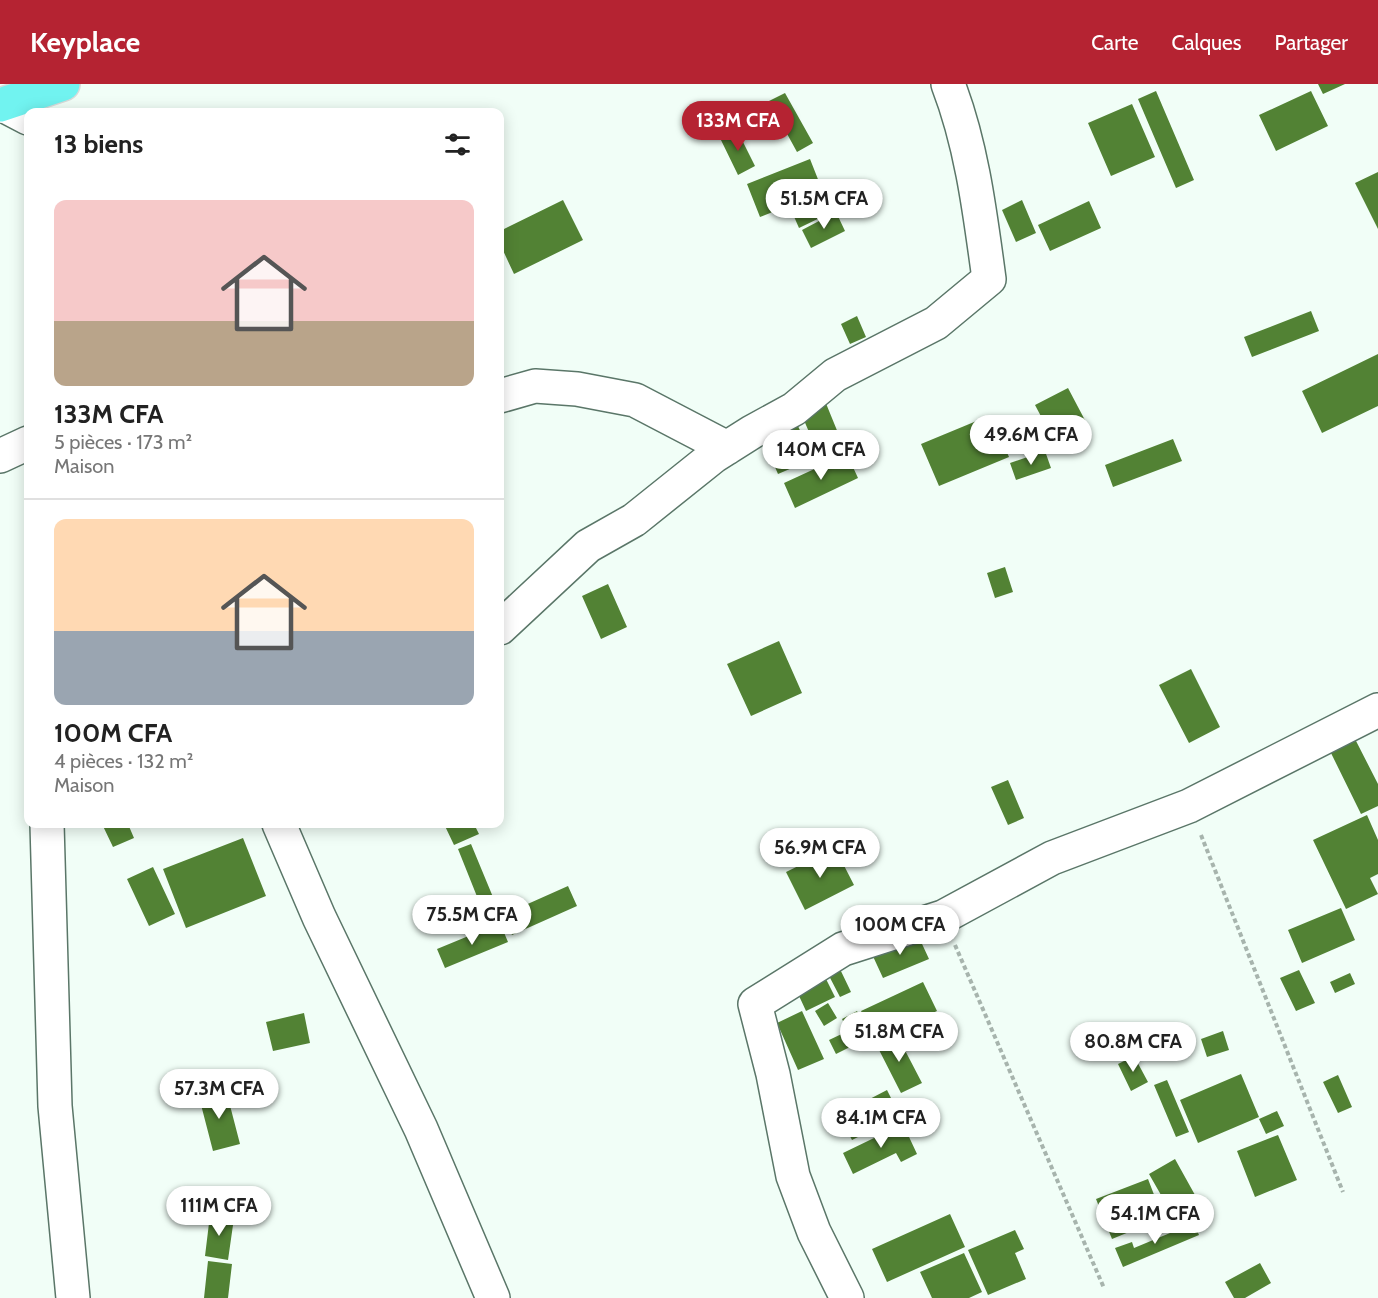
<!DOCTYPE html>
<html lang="fr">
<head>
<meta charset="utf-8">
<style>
	:root { --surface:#fff; --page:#f2f2f2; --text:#222; --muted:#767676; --line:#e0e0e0; --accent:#b52332 }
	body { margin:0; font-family:Cabin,sans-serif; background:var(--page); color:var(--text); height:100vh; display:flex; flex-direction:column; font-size:22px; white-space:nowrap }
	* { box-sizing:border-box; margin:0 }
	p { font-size:20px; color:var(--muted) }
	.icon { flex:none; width:33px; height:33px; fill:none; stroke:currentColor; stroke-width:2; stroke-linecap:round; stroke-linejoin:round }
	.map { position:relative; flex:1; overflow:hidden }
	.sheet { position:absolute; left:24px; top:24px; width:480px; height:720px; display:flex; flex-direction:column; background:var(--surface); border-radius:12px; box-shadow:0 3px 15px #0003 }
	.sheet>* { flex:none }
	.price { position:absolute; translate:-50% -51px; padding:0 14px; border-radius:21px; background:#fff; color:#222; font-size:20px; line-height:39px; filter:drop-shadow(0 2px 3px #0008) }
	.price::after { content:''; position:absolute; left:50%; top:36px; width:18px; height:14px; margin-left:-9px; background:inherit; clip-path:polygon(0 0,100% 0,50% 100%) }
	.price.current { background:var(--accent); color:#fff }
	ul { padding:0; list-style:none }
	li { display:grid; align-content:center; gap:12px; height:318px; padding:0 30px }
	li+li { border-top:2px solid var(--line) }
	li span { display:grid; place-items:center; height:186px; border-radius:12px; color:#555 }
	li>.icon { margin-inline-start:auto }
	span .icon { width:108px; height:108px; fill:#fffc; stroke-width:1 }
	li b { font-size:26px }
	h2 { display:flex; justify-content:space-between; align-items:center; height:72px; padding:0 30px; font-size:26px }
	header { display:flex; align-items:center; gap:36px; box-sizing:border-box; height:84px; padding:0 30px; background:var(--accent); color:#fff }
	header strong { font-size:28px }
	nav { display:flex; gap:33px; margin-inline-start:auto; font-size:21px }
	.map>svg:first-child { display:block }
</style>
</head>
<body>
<header>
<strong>Keyplace</strong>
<nav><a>Carte</a><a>Calques</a><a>Partager</a></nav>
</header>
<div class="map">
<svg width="1378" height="1214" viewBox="0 0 1378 1214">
	<rect width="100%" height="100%" fill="#f1fef7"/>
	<path fill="#528234" d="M1318,0H1345L1323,10Z
		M1156,7L1194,96L1176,104L1138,15Z
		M1311,7L1328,42L1276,67L1259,31Z
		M785,9L813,59L797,68L769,17Z
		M1132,20L1155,73L1111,92L1088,39Z
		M737,46L755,82L738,91L720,54Z
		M810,75L823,108L760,133L747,100Z
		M1378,88V145L1355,99Z
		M824,112L832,128L799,144L792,128Z
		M563,116L583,156L514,190L500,160V147Z
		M1022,116L1036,149L1016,158L1002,126Z
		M1089,117L1101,144L1050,167L1038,141Z
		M836,128L845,147L811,164L802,146Z
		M1311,227L1319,247L1252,273L1244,253Z
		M857,232L866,253L850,260L841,240Z
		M1378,270V322L1322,349L1302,307Z
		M1068,304L1087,340L1054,357L1035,321Z
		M825,317L845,366L821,376L800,327Z
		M793,331L813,375L778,390L761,351Z
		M991,331L1009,373L939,402L921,360Z
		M1173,355L1182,377L1113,403L1105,381Z
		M1045,367L1051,384L1016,396L1010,379Z
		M847,370L858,394L795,424L784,399Z
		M1005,483L1013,508L995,514L987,489Z
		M608,500L627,543L601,555L582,512Z
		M779,557L802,609L751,632L727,580Z
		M1191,585L1220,643L1189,659L1159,601Z
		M1355,655L1378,700V722L1361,730L1330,667Z
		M1008,696L1024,734L1008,741L991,703Z
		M1367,731L1378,756V790L1370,794L1378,810L1346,825L1313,756Z
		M102,740H128L134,754L113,763Z
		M444,740H474L479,750L454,761Z
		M243,754L266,812L186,844L163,785Z
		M471,760L500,830L486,835L458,765Z
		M835,764L854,801L805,826L786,788Z
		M153,783L175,830L149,842L127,795Z
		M568,802L577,822L512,851L503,831Z
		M1341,824L1355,856L1302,879L1288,846Z
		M500,839L508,858L445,884L437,865Z
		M917,849L929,875L883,894L871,868Z
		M839,883L851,908L840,913L827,888Z
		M1299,886L1315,919L1296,927L1280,894Z
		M822,887L835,913L806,927L794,901Z
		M1350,889L1355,900L1335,909L1330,898Z
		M923,898L937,927L875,956L861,927Z
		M828,919L837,934L824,942L815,927Z
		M802,927L824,975L798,986L777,939Z
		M857,927L870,953L836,970L829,956L848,947L842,935Z
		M304,929L310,959L273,967L266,938Z
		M1223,947L1229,966L1207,973L1201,955Z
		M896,949L922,999L901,1009L876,960Z
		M1134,972L1148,998L1131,1007L1118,980Z
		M1241,990L1259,1033L1198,1059L1180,1016Z
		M1338,991L1352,1023L1338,1029L1323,998Z
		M1167,996L1189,1048L1176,1053L1154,1001Z
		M226,1006L240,1060L213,1067L199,1013Z
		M887,1006L900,1032L852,1056L839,1031Z
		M1277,1027L1284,1042L1266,1050L1259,1035Z
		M903,1040L917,1070L901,1078L896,1069L853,1090L843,1069Z
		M1278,1051L1297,1096L1255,1113L1237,1067Z
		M1175,1075L1195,1111L1169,1125L1149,1090Z
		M1148,1095L1163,1134L1112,1155L1096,1115Z
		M950,1130L965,1163L887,1198L872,1165Z
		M210,1131L234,1134L228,1176L205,1172Z
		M1194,1139L1199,1151L1123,1183L1115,1164L1132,1158L1134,1164Z
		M1015,1146L1024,1165L1015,1169L1026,1195L988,1211L968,1166Z
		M964,1169L982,1208L969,1214H932L920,1188Z
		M208,1177L232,1180L228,1214H204Z
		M1260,1179L1271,1199L1245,1214H1234L1225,1198Z"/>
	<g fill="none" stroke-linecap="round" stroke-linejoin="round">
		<g stroke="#5a7668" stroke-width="36">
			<path id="minor" d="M1,20L28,34
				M500,312L535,302L577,305L635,316L727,364
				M0,372L28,359
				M500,544L588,462L634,436L714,372L752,348L794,325L835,291L936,239L989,195C980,129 972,62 948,0
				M47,740L55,1022L73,1214
				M279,740L319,833L421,1045L493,1214
				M847,1214L814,1148L793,1092L773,990L755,920L843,865L943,833L1052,774L1189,722L1378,626"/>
		</g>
		<g stroke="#d9dbda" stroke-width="36">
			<path id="major" d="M0,21L63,0"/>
		</g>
		<path stroke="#a7b4ad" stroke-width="4" stroke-dasharray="4.5 3" stroke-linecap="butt" d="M1201,751L1343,1108
			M955,861L1104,1204"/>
		<use href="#minor" stroke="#fff" stroke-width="33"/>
		<use href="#major" stroke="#71f3f0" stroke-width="33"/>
	</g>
</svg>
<b class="price current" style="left:738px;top:68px">133M CFA</b>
<b class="price" style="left:824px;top:146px">51.5M CFA</b>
<b class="price" style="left:1031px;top:382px">49.6M CFA</b>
<b class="price" style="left:821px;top:397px">140M CFA</b>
<b class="price" style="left:820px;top:795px">56.9M CFA</b>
<b class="price" style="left:472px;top:862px">75.5M CFA</b>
<b class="price" style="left:900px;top:872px">100M CFA</b>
<b class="price" style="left:899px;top:979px">51.8M CFA</b>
<b class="price" style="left:1133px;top:989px">80.8M CFA</b>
<b class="price" style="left:219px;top:1036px">57.3M CFA</b>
<b class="price" style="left:881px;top:1065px">84.1M CFA</b>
<b class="price" style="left:219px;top:1153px">111M CFA</b>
<b class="price" style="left:1155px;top:1161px">54.1M CFA</b>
<section class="sheet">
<h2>13 biens<svg class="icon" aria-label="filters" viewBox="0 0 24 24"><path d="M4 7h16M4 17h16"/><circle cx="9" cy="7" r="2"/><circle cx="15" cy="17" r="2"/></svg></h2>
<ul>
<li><span style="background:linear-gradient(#f6c9c9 65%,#b9a48a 0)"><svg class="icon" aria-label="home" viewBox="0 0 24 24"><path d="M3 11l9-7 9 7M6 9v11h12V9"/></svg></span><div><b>133M CFA</b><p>5 pièces · 173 m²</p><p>Maison</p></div></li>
<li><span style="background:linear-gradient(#ffd9b3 60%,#9aa5b1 0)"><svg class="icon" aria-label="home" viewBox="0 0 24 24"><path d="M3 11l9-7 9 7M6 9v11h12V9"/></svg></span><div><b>100M CFA</b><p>4 pièces · 132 m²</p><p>Maison</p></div></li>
</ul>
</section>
</div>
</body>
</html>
